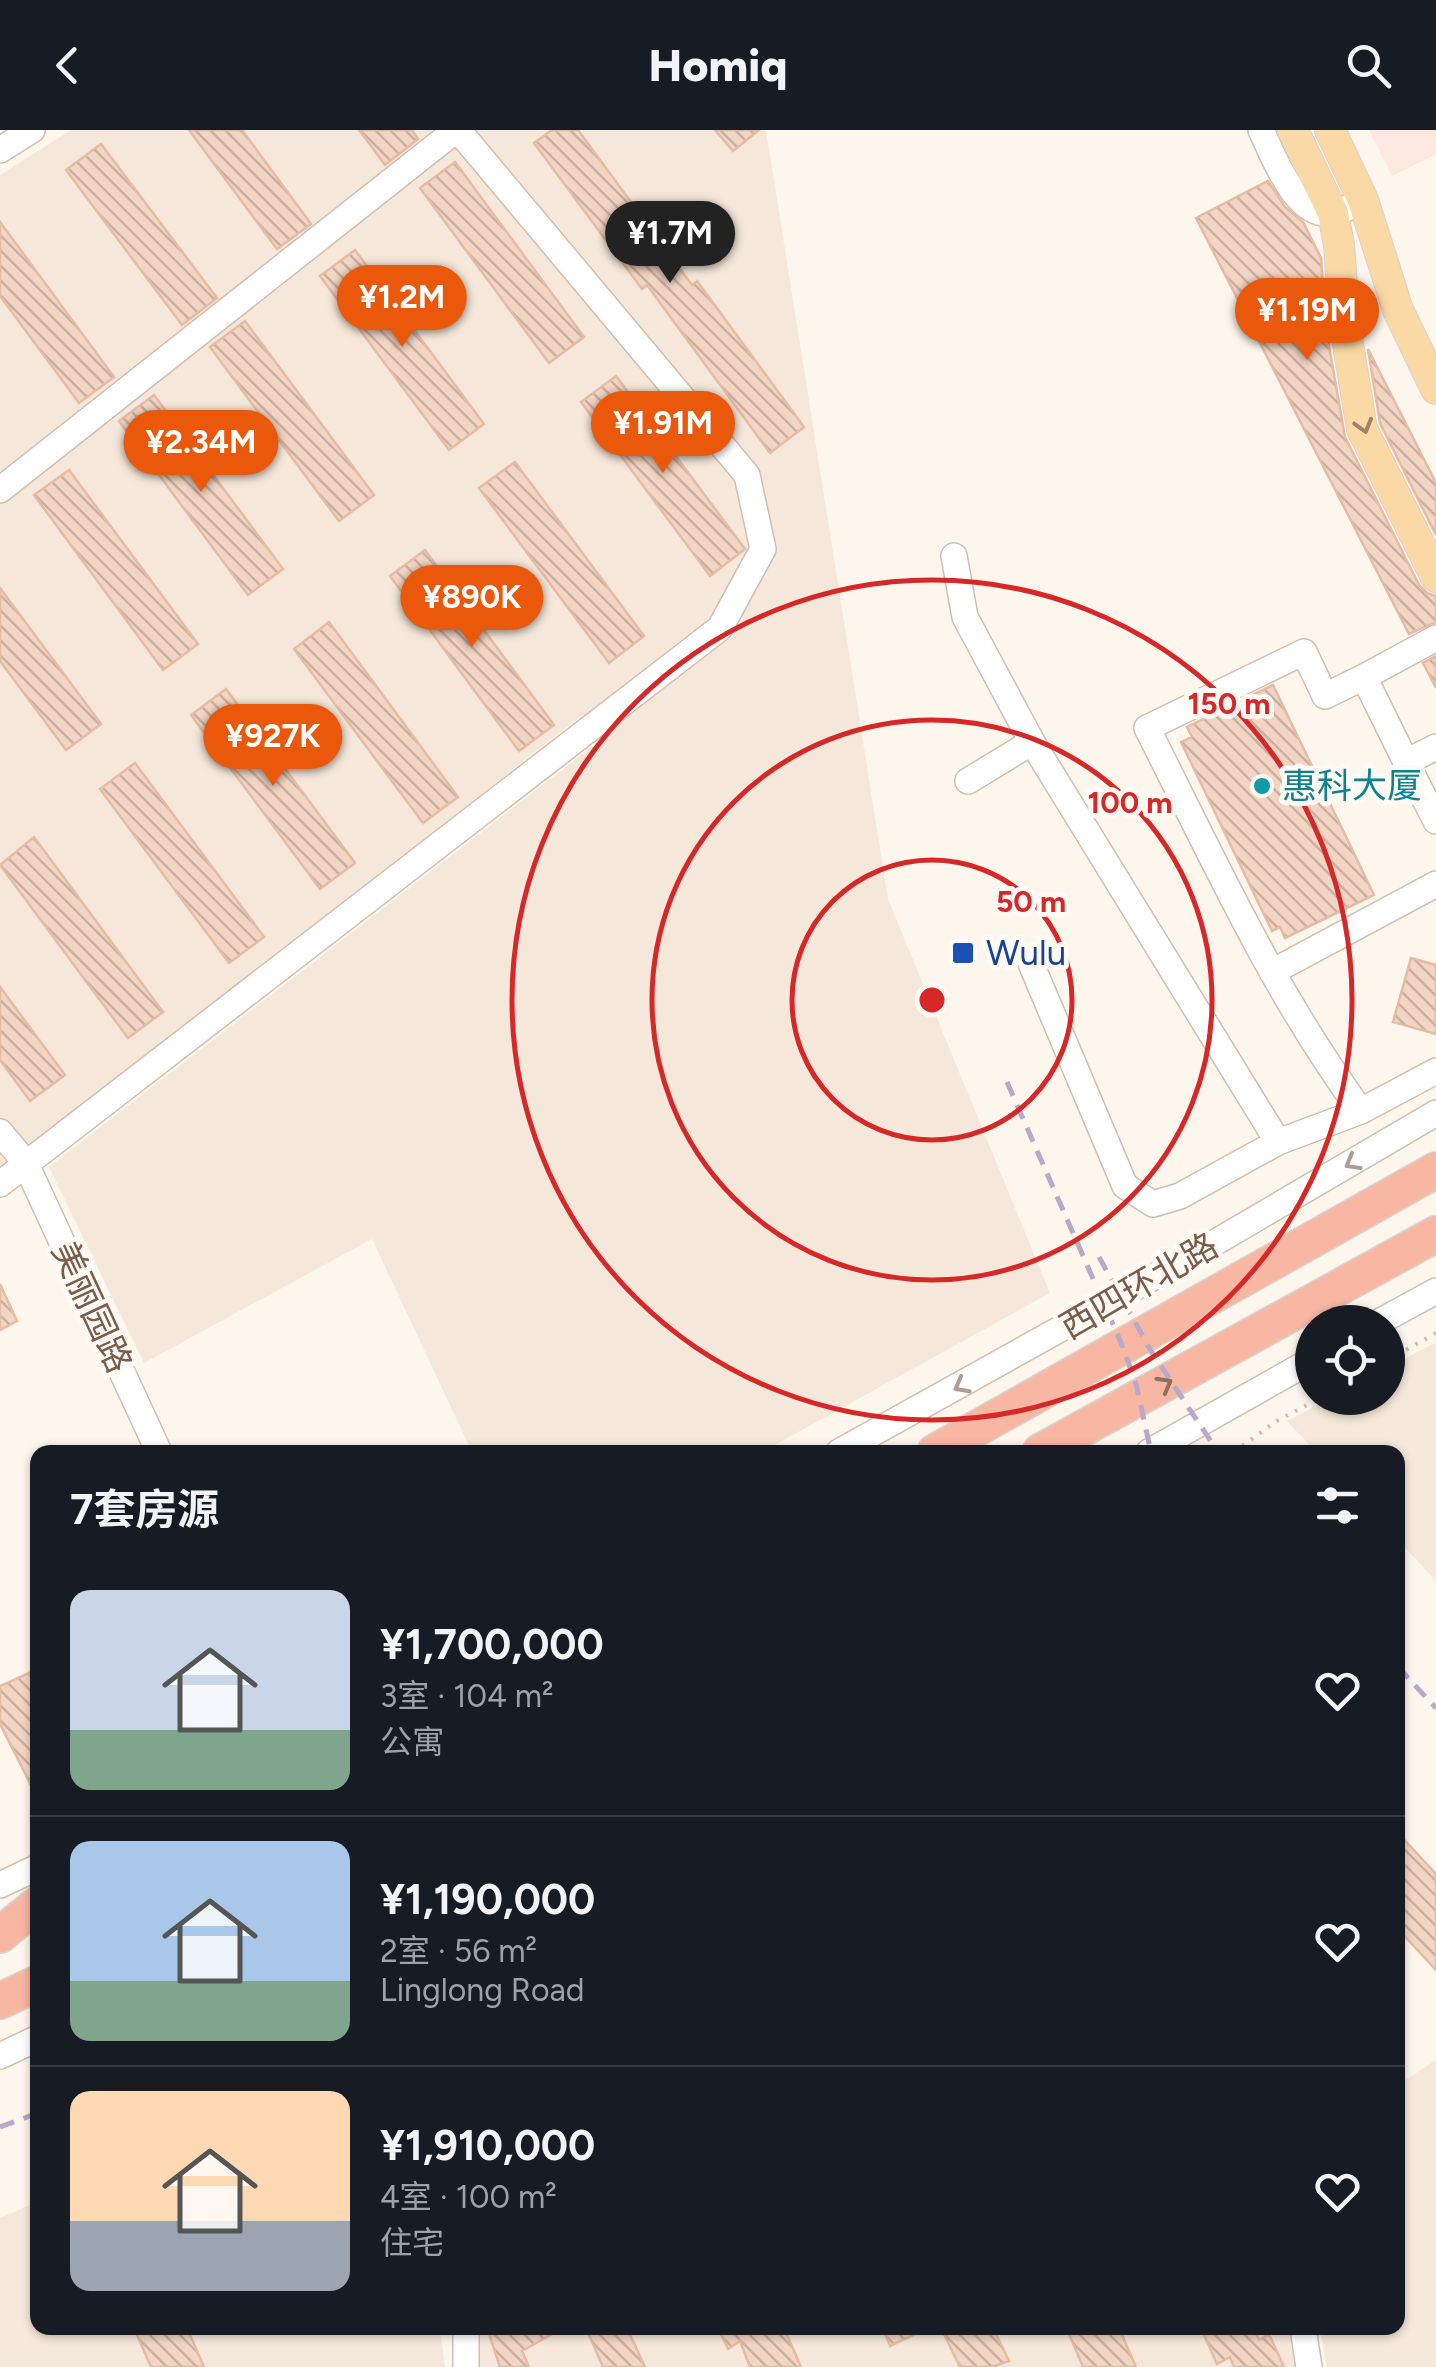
<!DOCTYPE html>
<html lang="zh">
<head>
<meta charset="utf-8">
<style>
	:root { --surface:#171b24; --page:#242831; --text:#f1f3f6; --muted:#9ea1a6; --line:#363941; --accent:#ea580c }
	body { margin:0; font-family:Figtree,"Noto Sans SC",sans-serif; background:var(--page); color:var(--text); height:100vh; display:flex; flex-direction:column; font-size:38px; white-space:nowrap }
	* { box-sizing:border-box; margin:0 }
	p { font-size:32px; color:var(--muted) }
	.icon { flex:none; width:55px; height:55px; fill:none; stroke:currentColor; stroke-width:2; stroke-linecap:round; stroke-linejoin:round }
	.map { position:relative; flex:1; overflow:hidden }
	.sheet { position:absolute; left:30px; top:1315px; width:1375px; height:890px; display:flex; flex-direction:column; background:var(--surface); border-radius:20px; box-shadow:0 2px 8px #0004 }
	.sheet>* { flex:none }
	.controls { position:absolute; left:1295px; top:1175px; display:grid; gap:20px }
	.controls a { display:grid; place-items:center; width:110px; height:110px; border-radius:50%; background:var(--surface); box-shadow:0 2px 8px #0004; font-size:50px }
	.price { position:absolute; translate:-50% -85px; padding:0 22px; border-radius:35px; background:var(--accent); color:#fff; font-size:32px; line-height:65px; filter:drop-shadow(0 2px 5px #0008) }
	.price::after { content:''; position:absolute; left:50%; top:60px; width:30px; height:22px; margin-left:-15px; background:inherit; clip-path:polygon(0 0,100% 0,50% 100%) }
	.price.current { background:#222; color:#fff }
	ul { padding:0; list-style:none }
	li { display:flex; align-items:center; gap:30px; height:250px; padding:0 40px }
	li+li { border-top:2px solid var(--line) }
	li span { display:grid; place-items:center; flex:none; width:280px; height:200px; border-radius:20px; color:#555 }
	li>.icon { margin-inline-start:auto }
	span .icon { width:120px; height:120px; fill:#fffc; stroke-width:1 }
	li b { font-size:42px }
	h2 { display:flex; justify-content:space-between; align-items:center; height:120px; padding:0 40px; font-size:42px }
	header { display:flex; justify-content:space-between; align-items:center; height:130px; padding:0 40px; background:var(--surface); font-size:45px; font-weight:800 }
	.map>svg:first-child { display:block }
</style>
</head>
<body>
<header><svg class="icon" aria-label="back" viewBox="0 0 24 24"><path d="M15 5l-7 7 7 7"/></svg>Homiq<svg class="icon" aria-label="search" viewBox="0 0 24 24"><circle cx="10" cy="10" r="6"/><path d="M15 15l6 6"/></svg></header>
<div class="map">
<svg width="1436" height="2237" viewBox="0 0 1436 2237">
	<defs>
		<pattern id="building-back-hatch" width="6" height="6" patternUnits="userSpaceOnUse" patternTransform="scale(2.5)"><rect width="6" height="6" fill="#f3d5c3"/><path d="M-1 5l2 2M0 0l6 6M5-1l2 2" fill="none" stroke="#cab0a1"/></pattern>
	</defs>
	<rect width="100%" height="100%" fill="#fdf6ec"/>
	<path fill="#f5e8da" d="M71,0H766L888,769L1050,1163L762,1322H472L372,1109L144,1233L49,1037L597,613L578,588L0,1044V45Z
		M1436,1212V1451L1398,1410V1322H1316L1287,1291L1331,1268H1388V1238Z
		M1436,1930V2237H1327L1320,2198H1398V1955Z
		M37,2072L38,2198H440L445,2237H0V2088Z
		M472,2198H1289L1295,2237H474Z"/>
	<path fill="#fde8e0" d="M1369,0H1436V24L1392,46Z"/>
	<path fill="url(#building-back-hatch)" stroke="#e6bba3" stroke-width="2.5" d="M189,0H242L311,94L277,119Z
		M359,0H412L418,9L385,35Z
		M552,0H578L692,155L697,151L804,297L770,323L647,155L642,159L534,13Z
		M715,0H759L733,21Z
		M101,14L217,168L182,195L66,40Z
		M455,32L584,207L549,233L420,58Z
		M1268,51L1285,77L1303,92L1321,128L1326,199L1345,307L1419,455L1427,463L1436,466V492L1409,504L1196,88Z
		M0,92L114,247L79,273L0,166Z
		M355,120L484,294L449,320L320,146Z
		M245,191L374,365L339,391L210,217Z
		M1368,219L1436,353V405L1380,293Z
		M616,246L745,419L710,446L581,272Z
		M154,265L283,439L248,465L119,291Z
		M515,332L644,506L609,533L479,358Z
		M69,340L198,514L163,540L34,365Z
		M425,420L554,595L519,621L390,446Z
		M0,458L101,594L66,620L0,531Z
		M329,492L458,667L423,693L294,519Z
		M1436,526V558L1423,533Z
		M1273,555L1374,765L1285,808L1280,797L1272,801L1181,612L1192,607L1187,597Z
		M226,559L355,733L320,759L191,585Z
		M135,633L264,807L229,833L100,659Z
		M34,707L163,882L128,908L0,735Z
		M1411,828L1436,835V904L1393,892Z
		M0,857L65,945L30,971L0,930Z
		M0,1154L17,1191L0,1200Z
		M38,1539V1669L0,1594V1556Z
		M1398,1703L1436,1744V1840L1398,1799Z
		M134,2198H187L204,2237H151Z
		M487,2198H563L522,2221L529,2237H500Z
		M586,2198H627L645,2237H603Z
		M718,2198H784L801,2237H750L740,2211L728,2219Z
		M883,2198H928L890,2216Z
		M941,2198H993L1009,2231L992,2237H960Z
		M1083,2198H1119L1136,2237H1083L1069,2204Z
		M1201,2198H1253L1259,2210L1269,2204L1284,2237H1234L1230,2227L1217,2234Z"/>
	<g fill="none" stroke-linecap="round" stroke-linejoin="round">
		<g stroke="#d1beb0" stroke-width="28">
			<path id="minor" d="M1261,0C1274,27 1296,90 1334,83C1344,81 1354,74 1363,70
				M0,20L32,0
				M0,360L456,0
				M954,426L965,487L1032,612L1278,1012L1361,981L1436,941
				M1436,617L1406,632L1436,691
				M1406,632L1364,547L1436,508
				M968,651L1032,612
				M1032,836L1125,1056L1153,1074L1180,1066L1278,1012
				M1272,842L1436,754
				M1361,981C1274,863 1213,728 1147,598L1304,522L1325,566L1364,547
				M0,1002L25,1032L159,1322
				M0,1054L720,498L763,419L747,345L458,0
				M1379,1192L1436,1161
				M839,1322L1204,1119L1436,983
				M1149,1322L1312,1230
				M0,1755L38,1737
				M0,1926L38,1908
				M466,2198V2237
				M1303,2198L1309,2237"/>
		</g>
		<g stroke="#dad1cd" stroke-width="32">
			<path id="major" d="M1293,0L1333,83L1339,115L1345,196L1362,299L1436,447
				M1330,0L1363,70L1398,180L1436,259"/>
		</g>
		<g stroke="#dad1cd" stroke-width="38">
			<path id="highway" d="M935,1322L1436,1040
				M1040,1322L1436,1104
				M0,1805L38,1774
				M0,1871L38,1853"/>
		</g>
		<path stroke="#d9b8a5" stroke-width="4" stroke-dasharray="2.5 8" stroke-linecap="butt" d="M1388,1230L1436,1203
			M1234,1322L1275,1292L1320,1268"/>
		<use href="#minor" stroke="#fff" stroke-width="25"/>
		<use href="#major" stroke="#fbd9a5" stroke-width="30"/>
		<use href="#highway" stroke="#f7b7a3" stroke-width="35"/>
		<path stroke="#b9a8c9" stroke-width="5" stroke-dasharray="15 10" stroke-linecap="butt" d="M1007,952L1122,1215L1136,1254L1151,1322
			M1099,1127L1151,1221L1218,1322
			M1398,1537L1436,1578
			M0,1997L38,1983"/>
	</g>
	<defs><path id="oneway-chevron" d="M-2-3.5L2.5 0L-2 3.5" fill="none" stroke-width="1.6" stroke-linecap="round" stroke-linejoin="round" transform="scale(2.5)"/></defs>
	<use stroke="#a18267" href="#oneway-chevron" transform="translate(1364 296) rotate(74)"/>
	<g stroke="#af9d94">
		<use href="#oneway-chevron" transform="translate(1352 1033) rotate(150)"/>
		<use href="#oneway-chevron" transform="translate(961 1256) rotate(151)"/>
	</g>
	<use stroke="#936e5e" href="#oneway-chevron" transform="translate(1165 1254) rotate(-29)"/>
	<g fill="none" stroke="#d62828" stroke-width="5">
		<circle cx="932" cy="870" r="140"/>
		<circle cx="932" cy="870" r="280"/>
		<circle cx="932" cy="870" r="420"/>
	</g>
	<circle fill="#0f9aa8" stroke="#fffaf3" stroke-width="4" cx="1262" cy="656" r="10"/>
	<rect fill="#1a4fb4" stroke="#fffaf3" stroke-width="4" x="951" y="811" width="24" height="24" rx="5"/>
	<g text-anchor="middle" stroke-width="10" stroke-linejoin="round" paint-order="stroke">
		<g font-size="35" fill="#0d838f" stroke="#fffaf3" text-anchor="start">
			<text x="1282" y="668">惠科大厦</text>
		</g>
		<g font-size="35" fill="#164399" stroke="#fffaf3" text-anchor="start">
			<text x="986" y="835">Wulu</text>
		</g>
		<g font-size="35" fill="#7a5c4d" stroke="#fffaf3">
			<text transform="translate(1139 1156) rotate(-30)" y="12">西四环北路</text>
			<text transform="translate(92 1177) rotate(65)" y="12">美丽园路</text>
		</g>
	</g>
	<circle cx="932" cy="870" r="15" fill="#d62828" stroke="#fffaf3" stroke-width="5"/>
	<g font-size="30" text-anchor="middle" font-weight="bold" fill="#d62828" stroke="#fffaf3" stroke-width="10" stroke-linejoin="round" paint-order="stroke">
		<text x="1229" y="584">150 m</text>
		<text x="1130" y="683">100 m</text>
		<text x="1031" y="782">50 m</text>
	</g>
</svg>
<div class="controls">
<a><svg class="icon" aria-label="locate" viewBox="0 0 24 24"><circle cx="12" cy="12" r="6"/><path d="M12 2v4M12 18v4M2 12h4M18 12h4"/></svg></a>
</div>
<b class="price current" style="left:670px;top:156px">¥1.7M</b>
<b class="price" style="left:402px;top:220px">¥1.2M</b>
<b class="price" style="left:1307px;top:233px">¥1.19M</b>
<b class="price" style="left:663px;top:346px">¥1.91M</b>
<b class="price" style="left:201px;top:365px">¥2.34M</b>
<b class="price" style="left:472px;top:520px">¥890K</b>
<b class="price" style="left:273px;top:659px">¥927K</b>
<section class="sheet">
<h2>7套房源<svg class="icon" aria-label="filters" viewBox="0 0 24 24"><path d="M4 7h16M4 17h16"/><circle cx="9" cy="7" r="2"/><circle cx="15" cy="17" r="2"/></svg></h2>
<ul>
<li><span style="background:linear-gradient(#c9d6e8 70%,#7fa58c 0)"><svg class="icon" aria-label="home" viewBox="0 0 24 24"><path d="M3 11l9-7 9 7M6 9v11h12V9"/></svg></span><div><b>¥1,700,000</b><p>3室 · 104 m²</p><p>公寓</p></div><svg class="icon" aria-label="heart" viewBox="0 0 24 24"><path d="M12 20l-8-8c-3-5 5-10 8-4 3-6 11-1 8 4z"/></svg></li>
<li><span style="background:linear-gradient(#a9c7e8 70%,#7fa58c 0)"><svg class="icon" aria-label="home" viewBox="0 0 24 24"><path d="M3 11l9-7 9 7M6 9v11h12V9"/></svg></span><div><b>¥1,190,000</b><p>2室 · 56 m²</p><p>Linglong Road</p></div><svg class="icon" aria-label="heart" viewBox="0 0 24 24"><path d="M12 20l-8-8c-3-5 5-10 8-4 3-6 11-1 8 4z"/></svg></li>
<li><span style="background:linear-gradient(#ffd9b3 65%,#9aa5b1 0)"><svg class="icon" aria-label="home" viewBox="0 0 24 24"><path d="M3 11l9-7 9 7M6 9v11h12V9"/></svg></span><div><b>¥1,910,000</b><p>4室 · 100 m²</p><p>住宅</p></div><svg class="icon" aria-label="heart" viewBox="0 0 24 24"><path d="M12 20l-8-8c-3-5 5-10 8-4 3-6 11-1 8 4z"/></svg></li>
</ul>
</section>
</div>
</body>
</html>
